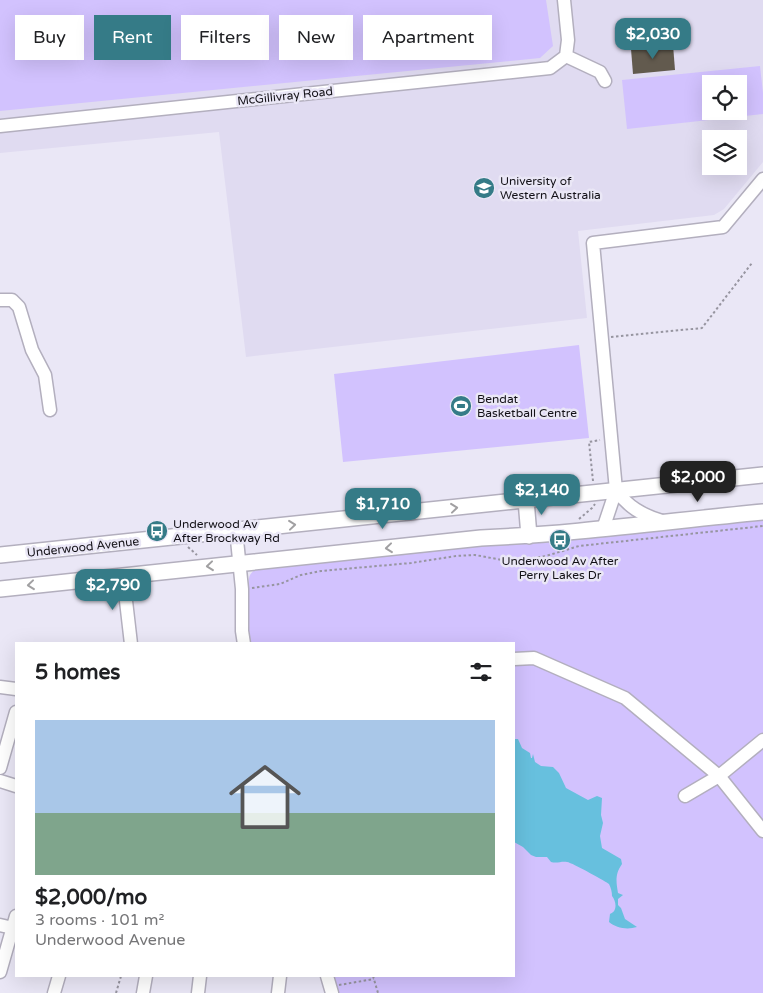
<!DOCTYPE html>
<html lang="en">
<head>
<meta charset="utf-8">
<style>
	:root { --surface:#fff; --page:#f6f6f6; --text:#202124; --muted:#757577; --accent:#357b87 }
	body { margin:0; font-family:"Varela Round",sans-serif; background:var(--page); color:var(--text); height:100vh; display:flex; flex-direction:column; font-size:19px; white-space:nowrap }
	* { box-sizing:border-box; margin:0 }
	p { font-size:16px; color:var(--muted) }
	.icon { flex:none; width:28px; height:28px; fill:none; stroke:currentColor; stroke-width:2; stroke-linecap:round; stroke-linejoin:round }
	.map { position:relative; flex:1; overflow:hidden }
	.side { position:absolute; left:15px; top:642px; width:500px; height:335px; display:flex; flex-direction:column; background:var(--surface); border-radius:0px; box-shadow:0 5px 20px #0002 }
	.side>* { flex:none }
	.banner { position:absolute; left:15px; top:15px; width:500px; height:45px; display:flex; gap:10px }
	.tools { position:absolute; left:702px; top:75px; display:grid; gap:10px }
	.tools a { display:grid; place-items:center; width:45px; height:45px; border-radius:0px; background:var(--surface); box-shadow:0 5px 20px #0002; font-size:25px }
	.price { position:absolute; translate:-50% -42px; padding:0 11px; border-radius:10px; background:var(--accent); color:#fff; font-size:16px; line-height:32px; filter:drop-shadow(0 1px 2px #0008) }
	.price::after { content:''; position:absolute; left:50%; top:30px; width:15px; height:11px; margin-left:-8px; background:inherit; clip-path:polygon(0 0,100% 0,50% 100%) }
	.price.selected { background:#222; color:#fff }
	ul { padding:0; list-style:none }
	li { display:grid; align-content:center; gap:10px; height:265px; padding:0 20px }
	li span { display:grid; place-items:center; height:155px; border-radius:0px; color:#555 }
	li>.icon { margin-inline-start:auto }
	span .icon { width:90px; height:90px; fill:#fffc; stroke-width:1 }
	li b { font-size:21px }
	h2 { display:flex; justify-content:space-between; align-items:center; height:60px; padding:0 20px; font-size:21px }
	.chip { padding:0 18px; border-radius:0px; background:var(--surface); box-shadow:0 5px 20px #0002; font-size:18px; line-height:45px }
	.chip.selected { background:var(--accent); color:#fff }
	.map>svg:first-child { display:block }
</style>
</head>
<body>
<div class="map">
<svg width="763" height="993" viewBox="0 0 763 993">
	<rect width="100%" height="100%" fill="#eae7f6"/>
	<path fill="#e0dbf1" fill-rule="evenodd" d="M0,0H763V162L724,209L714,215L578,231L587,318L246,357L219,132L0,153ZM711,84H739V111H711ZM711,139H739V166H711Z"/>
	<path fill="#d2c2fe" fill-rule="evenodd" d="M0,0H546L553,46L540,58L0,111Z
		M760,66L763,93V114L627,129L622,80ZM711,84H739V111H711Z
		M579,345L589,438L343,462L334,374Z
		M763,517V993H337L332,976H514V644H250C247,634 246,583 250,575C254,569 257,568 263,567Z"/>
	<path fill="#67c0de" d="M514,739H518L522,748L530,753L531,758H532L533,754L535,762L541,766L553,767L559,773L566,788L588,800L597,796L602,798L601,815L603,823L600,836L602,848L621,859L622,864C615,874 616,881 618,893L623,895L618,899V905L621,908L625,919L637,927C627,930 616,928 609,922L610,914C618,911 616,901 612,896C612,892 611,888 609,884C607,882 574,864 570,863C563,860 558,864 551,862L547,857H536L531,855L523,847L514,842Z"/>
	<path fill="#625a4e" d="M673,45L675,70L633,74L631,49Z"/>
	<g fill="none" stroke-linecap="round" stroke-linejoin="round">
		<g stroke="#b3afbe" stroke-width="15">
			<path id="minor" d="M564,0L568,40L566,56L600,72L605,81
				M0,126L550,68L566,56
				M0,300H12L19,307L32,350L45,375L50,410
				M616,490C628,507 642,515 662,521
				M603,529L616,490L593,243L723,227L763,179
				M236,530L242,589V631L244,644
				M123,575L131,644
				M514,659L534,658L625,698L719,776L685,796
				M0,687L16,689
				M763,740L719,776L763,831
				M0,768L16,712
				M0,781L16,786
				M0,925L13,928
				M0,972L16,916
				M327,976L332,993
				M54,993L59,976
				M143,993L146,976
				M198,993L200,976
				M278,993L280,976"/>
		</g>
		<g stroke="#b3afbe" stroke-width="18">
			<path id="major" d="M526,500L529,536
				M0,555L763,475
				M0,589L481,538C575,534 669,521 763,512"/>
		</g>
		<path stroke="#9795a0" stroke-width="2" stroke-dasharray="2.5 2.5" stroke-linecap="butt" d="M611,337L702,328L752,263
			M593,481L589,442L600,440
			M579,519L592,508L595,504
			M188,547L197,555
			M252,588L280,584L301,575L321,571L411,563L456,556L475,555L508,561L522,560L546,556L579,546L763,526
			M373,976L378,993
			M339,985L374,979
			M116,993L121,976"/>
		<use href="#minor" stroke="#fff" stroke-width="12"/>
		<use href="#major" stroke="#fff" stroke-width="15"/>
	</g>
	<defs><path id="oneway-chevron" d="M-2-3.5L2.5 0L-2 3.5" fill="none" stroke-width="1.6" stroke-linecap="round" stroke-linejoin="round" transform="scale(1.25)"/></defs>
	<g stroke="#a1a0a2">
		<use href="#oneway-chevron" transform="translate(454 508) rotate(-6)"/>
		<use href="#oneway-chevron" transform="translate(292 525) rotate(-6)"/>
		<use href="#oneway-chevron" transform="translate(389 548) rotate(174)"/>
		<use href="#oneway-chevron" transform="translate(210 566) rotate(174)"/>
		<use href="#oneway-chevron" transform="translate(31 585) rotate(174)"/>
	</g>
	<defs>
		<g id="university-disc" transform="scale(1.125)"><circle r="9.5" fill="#357b87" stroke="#eae7f6"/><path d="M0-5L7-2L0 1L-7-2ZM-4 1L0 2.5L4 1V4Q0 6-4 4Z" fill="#fff"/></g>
		<g id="stadium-disc" transform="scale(1.125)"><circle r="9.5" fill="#357b87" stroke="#eae7f6"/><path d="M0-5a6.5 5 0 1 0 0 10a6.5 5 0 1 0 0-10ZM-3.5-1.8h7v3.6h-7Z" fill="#fff"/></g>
		<g id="bus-disc" transform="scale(1.125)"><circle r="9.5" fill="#357b87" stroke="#eae7f6"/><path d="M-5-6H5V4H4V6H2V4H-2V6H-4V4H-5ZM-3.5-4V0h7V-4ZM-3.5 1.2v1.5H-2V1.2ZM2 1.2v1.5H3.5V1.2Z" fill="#fff"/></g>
	</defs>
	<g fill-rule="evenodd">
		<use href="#university-disc" x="484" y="188"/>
		<use href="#stadium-disc" x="461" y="406"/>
		<use href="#bus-disc" x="157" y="531"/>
		<use href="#bus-disc" x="560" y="540"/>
	</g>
	<g text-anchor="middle" stroke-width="5" stroke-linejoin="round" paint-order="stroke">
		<g font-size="12" fill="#131117" stroke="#eae7f6">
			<text transform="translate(285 96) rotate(-6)" y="4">McGillivray Road</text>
			<text transform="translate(83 547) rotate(-6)" y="4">Underwood Avenue</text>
		</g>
		<g font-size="12" fill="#131117" stroke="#eae7f6" text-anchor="start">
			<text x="500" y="185">University of<tspan x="500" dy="14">Western Australia</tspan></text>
			<text x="477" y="403">Bendat<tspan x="477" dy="14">Basketball Centre</tspan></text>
			<text x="173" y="528">Underwood Av<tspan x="173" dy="14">After Brockway Rd</tspan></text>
			<text x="560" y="565" text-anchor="middle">Underwood Av After<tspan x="560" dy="14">Perry Lakes Dr</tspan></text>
		</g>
	</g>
</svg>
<div class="tools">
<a><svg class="icon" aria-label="locate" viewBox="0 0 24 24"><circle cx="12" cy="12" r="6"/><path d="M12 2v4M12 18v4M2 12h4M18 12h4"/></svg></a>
<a><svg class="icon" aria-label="layers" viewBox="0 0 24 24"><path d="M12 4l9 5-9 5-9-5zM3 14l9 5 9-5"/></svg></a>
</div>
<b class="price" style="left:653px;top:60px">$2,030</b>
<b class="price selected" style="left:698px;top:503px">$2,000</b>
<b class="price" style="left:542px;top:516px">$2,140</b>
<b class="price" style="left:383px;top:530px">$1,710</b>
<b class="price" style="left:113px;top:611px">$2,790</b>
<div class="banner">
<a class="chip">Buy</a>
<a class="chip selected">Rent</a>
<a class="chip">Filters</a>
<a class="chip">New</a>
<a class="chip">Apartment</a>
</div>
<section class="side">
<h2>5 homes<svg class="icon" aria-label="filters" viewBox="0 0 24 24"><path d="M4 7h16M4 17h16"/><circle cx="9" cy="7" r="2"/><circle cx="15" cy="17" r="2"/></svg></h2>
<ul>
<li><span style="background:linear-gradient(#a9c7e8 60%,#7fa58c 0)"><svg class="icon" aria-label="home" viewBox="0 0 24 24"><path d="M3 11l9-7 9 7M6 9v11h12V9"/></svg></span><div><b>$2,000/mo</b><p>3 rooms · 101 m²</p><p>Underwood Avenue</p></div></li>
</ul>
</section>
</div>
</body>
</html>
